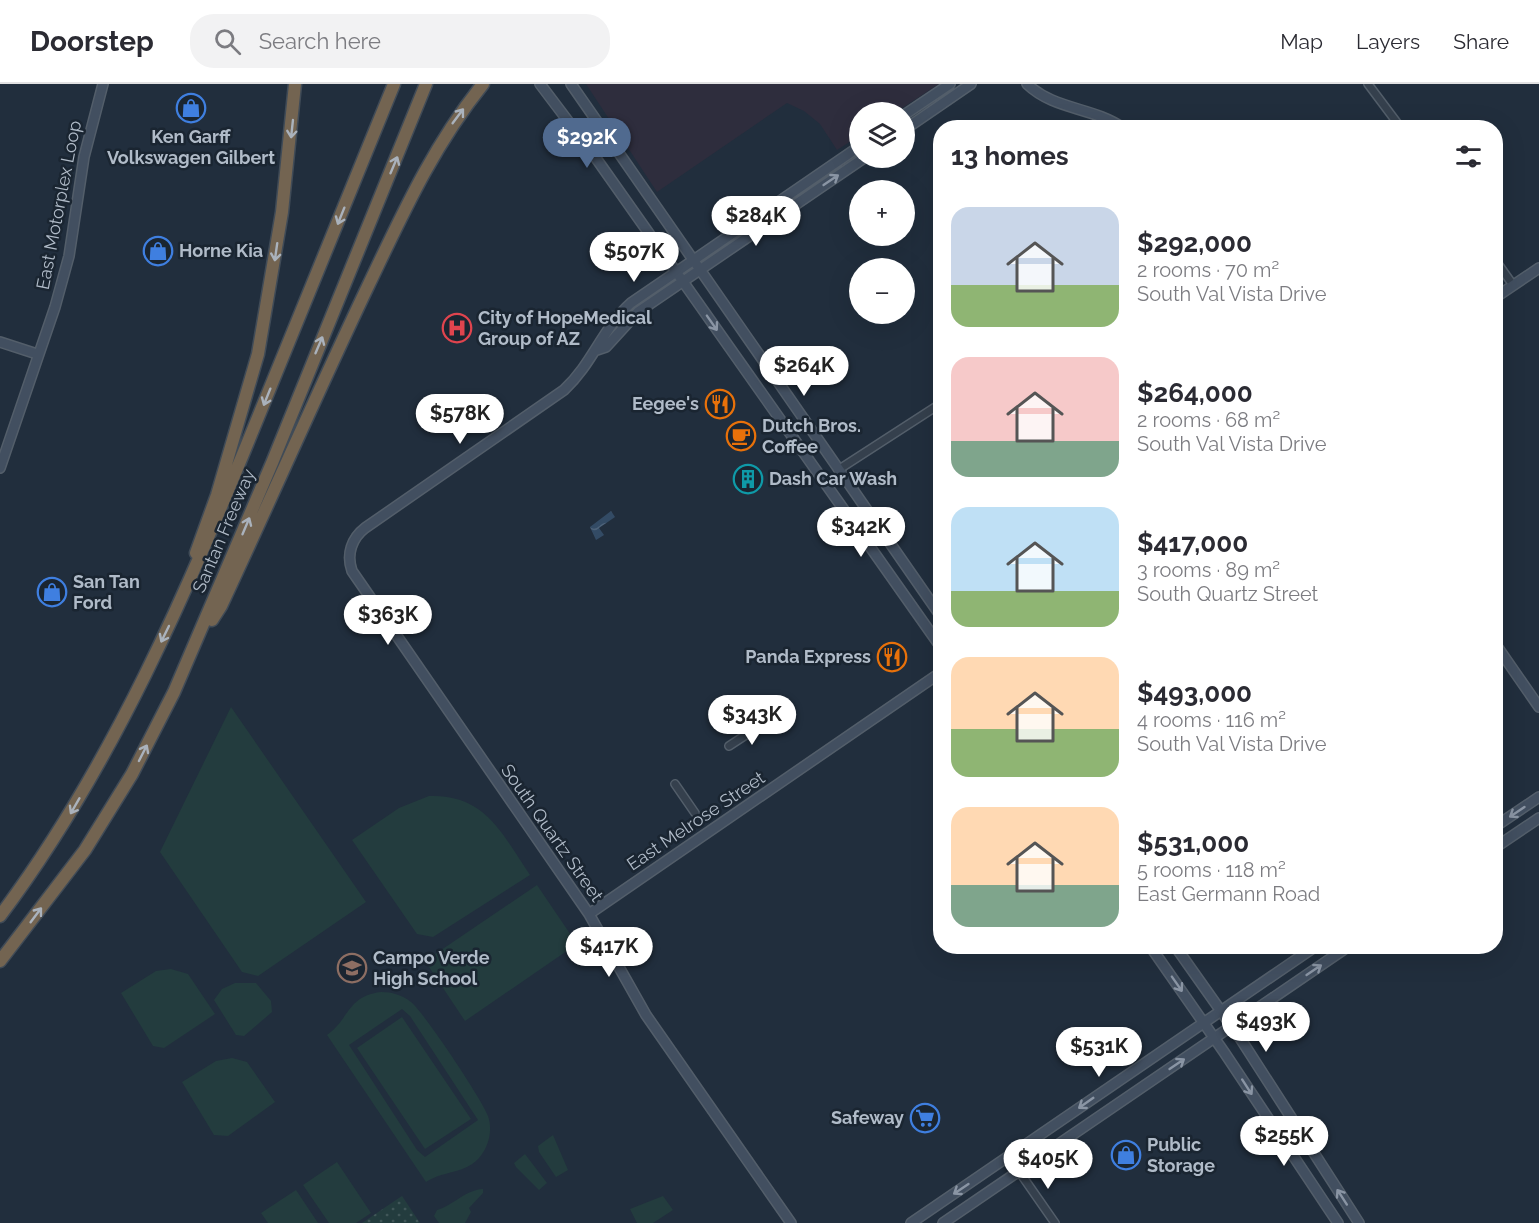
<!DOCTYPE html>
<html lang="en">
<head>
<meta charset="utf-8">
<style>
	:root { --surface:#fff; --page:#f2f2f3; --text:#2b2b33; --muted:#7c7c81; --line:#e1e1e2; --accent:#506a8f }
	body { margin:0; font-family:Raleway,sans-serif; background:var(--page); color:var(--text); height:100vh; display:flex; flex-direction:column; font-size:22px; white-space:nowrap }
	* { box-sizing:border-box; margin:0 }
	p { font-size:20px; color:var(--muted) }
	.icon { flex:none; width:33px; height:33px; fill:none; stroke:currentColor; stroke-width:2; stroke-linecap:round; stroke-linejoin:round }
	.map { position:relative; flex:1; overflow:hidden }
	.panel { position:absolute; left:933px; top:36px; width:570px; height:834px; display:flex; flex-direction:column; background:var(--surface); border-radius:24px; box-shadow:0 6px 24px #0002 }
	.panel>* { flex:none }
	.controls { position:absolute; left:849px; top:18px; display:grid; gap:12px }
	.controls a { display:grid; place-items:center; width:66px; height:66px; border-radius:50%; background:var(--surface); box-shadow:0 6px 24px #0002; font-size:30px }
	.price { position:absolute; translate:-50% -51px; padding:0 14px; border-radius:21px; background:#fff; color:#222; font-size:20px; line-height:39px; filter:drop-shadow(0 2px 3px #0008) }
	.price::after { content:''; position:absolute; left:50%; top:36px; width:18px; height:14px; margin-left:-9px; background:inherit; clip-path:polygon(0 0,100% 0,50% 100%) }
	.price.on { background:var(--accent); color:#fff }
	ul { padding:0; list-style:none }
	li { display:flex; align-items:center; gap:18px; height:150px; padding:0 18px }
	li span { display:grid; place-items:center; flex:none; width:168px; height:120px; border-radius:18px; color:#555 }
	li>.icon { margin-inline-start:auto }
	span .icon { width:72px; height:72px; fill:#fffc; stroke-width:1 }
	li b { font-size:26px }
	h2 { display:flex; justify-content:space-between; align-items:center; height:72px; padding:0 18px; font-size:26px }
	header { display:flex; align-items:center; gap:36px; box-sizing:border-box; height:84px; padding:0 30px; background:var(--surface); border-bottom:2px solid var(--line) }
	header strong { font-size:28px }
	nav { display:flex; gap:33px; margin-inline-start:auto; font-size:21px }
	.search { width:420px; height:54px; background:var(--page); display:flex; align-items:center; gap:15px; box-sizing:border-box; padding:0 21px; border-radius:24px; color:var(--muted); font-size:22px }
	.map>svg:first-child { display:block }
</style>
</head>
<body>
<header>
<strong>Doorstep</strong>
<div class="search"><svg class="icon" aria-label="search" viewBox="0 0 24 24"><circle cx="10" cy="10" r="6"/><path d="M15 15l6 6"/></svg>Search here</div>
<nav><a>Map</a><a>Layers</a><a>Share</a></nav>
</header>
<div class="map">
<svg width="1539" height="1139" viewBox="0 0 1539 1139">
	<defs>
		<pattern id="park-dots" width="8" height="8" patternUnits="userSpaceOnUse" patternTransform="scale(1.5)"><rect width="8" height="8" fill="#233c3e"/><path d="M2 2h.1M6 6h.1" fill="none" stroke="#405658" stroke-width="1.8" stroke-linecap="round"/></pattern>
		<pattern id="water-waves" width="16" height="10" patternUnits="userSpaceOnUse" patternTransform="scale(1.5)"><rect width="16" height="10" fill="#334b65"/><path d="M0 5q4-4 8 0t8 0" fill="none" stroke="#4e637a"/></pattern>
	</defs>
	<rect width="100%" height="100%" fill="#212e3d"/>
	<path fill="#2e2d3d" d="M586,0H939L896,28H860L859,52L837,66L820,40L804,27L787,19L657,108Z"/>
	<path fill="#233c3e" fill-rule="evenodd" d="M231,623L366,818L258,892L242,888L160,768Z
		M429,712C486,710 502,750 530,791L433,853L417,850L352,756L399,724Z
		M537,801L577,860L465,937L425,877Z
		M171,885L188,890L215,930L164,964L153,962L121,909L156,887Z
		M235,899H256L271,917L272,928L244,952L236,951L214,916L222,905Z
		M381,908C392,908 402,911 411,918C423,927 483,1017 488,1032C492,1043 490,1057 484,1067C470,1091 446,1085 426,1098L327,951C349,936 347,912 381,908ZM402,925L410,932L478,1036L425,1073L417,1066L349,961Z
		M402,933L471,1035L425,1065L357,964Z
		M232,974L247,978L275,1018L228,1052L214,1051L182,998L216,977Z
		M553,1051L568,1086L556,1093L539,1068L538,1062Z
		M525,1070L547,1099L539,1106L516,1083L514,1079Z
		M337,1078L371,1129L356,1139H329L303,1101Z
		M483,1105V1109L469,1124L471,1128L465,1139H439L434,1132L437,1126C454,1121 465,1106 483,1105Z
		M296,1106L318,1139H268L261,1129Z
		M663,1112L673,1126L653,1139H637L630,1125Z"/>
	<path fill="url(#park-dots)" d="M402,1112L420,1139H362Z"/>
	<path fill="url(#water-waves)" d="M611,427L615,433L599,444L604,451L596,456L590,443Z"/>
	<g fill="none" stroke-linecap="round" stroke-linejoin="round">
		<g stroke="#535e6a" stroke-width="10">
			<path id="street" d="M1368,0L1401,44
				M1496,177L1513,201
				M838,386L940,320
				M729,662L761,641
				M675,700L695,729
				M1009,1073L1055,1139"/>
		</g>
		<g stroke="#535e6a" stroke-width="12">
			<path id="secondary" d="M540,0L593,70L940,562
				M571,0L940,531
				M1027,0C1054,26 1093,23 1123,44
				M904,31L950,0
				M904,46L971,0
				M1496,213L1539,184
				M0,258L37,270
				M597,266L606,263L638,228L864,74
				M0,384L55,223L69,172L84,73L103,0
				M1496,561L1539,623
				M1496,742L1539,713
				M1496,763L1539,734
				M589,830L940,589
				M1150,862L1224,968L1338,1139
				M1175,862L1240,954L1359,1139
				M791,1139L646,931L589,830L352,487C346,470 352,454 365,444L564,306C593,279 602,245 631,219L860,62
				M911,1139L1316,862
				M943,1139L1349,862"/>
		</g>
		<g stroke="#404b57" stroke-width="15">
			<path id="highway" d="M196,469L217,411L258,270L282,128L295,0
				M212,536L221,522C271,415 318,307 369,200C403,129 433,62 483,0
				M0,832C114,680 188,505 259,331C304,220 349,110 394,0
				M0,877L85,766L132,690L174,608L272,379L426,0"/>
		</g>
		<use href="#street" stroke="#35404d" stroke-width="7"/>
		<use href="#secondary" stroke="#424f60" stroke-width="9"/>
		<use href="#highway" stroke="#736451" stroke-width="12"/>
	</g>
	<defs><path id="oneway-shaft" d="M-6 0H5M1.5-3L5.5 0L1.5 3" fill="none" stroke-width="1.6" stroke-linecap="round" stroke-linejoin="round" transform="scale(1.5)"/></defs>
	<g stroke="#aab2bc">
		<use href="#oneway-shaft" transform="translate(458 32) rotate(-53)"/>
		<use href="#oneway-shaft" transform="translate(292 45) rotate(96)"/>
		<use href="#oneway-shaft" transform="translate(394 81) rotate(-67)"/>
		<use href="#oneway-shaft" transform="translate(341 132) rotate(112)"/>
		<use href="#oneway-shaft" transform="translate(276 168) rotate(98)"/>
		<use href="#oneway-shaft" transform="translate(319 261) rotate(-67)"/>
		<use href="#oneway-shaft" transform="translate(267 313) rotate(112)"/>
		<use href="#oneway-shaft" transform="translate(246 442) rotate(-67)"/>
		<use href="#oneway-shaft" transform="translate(165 550) rotate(116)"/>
		<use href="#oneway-shaft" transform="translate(143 669) rotate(-63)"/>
		<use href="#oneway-shaft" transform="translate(75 722) rotate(120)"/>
		<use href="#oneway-shaft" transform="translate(36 831) rotate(-53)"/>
	</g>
	<g stroke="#8a95a4">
		<use href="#oneway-shaft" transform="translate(831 96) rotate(-34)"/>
		<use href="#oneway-shaft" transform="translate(712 239) rotate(55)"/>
		<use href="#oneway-shaft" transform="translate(1517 728) rotate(146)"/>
		<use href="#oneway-shaft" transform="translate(1314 886) rotate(-34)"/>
		<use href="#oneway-shaft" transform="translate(1177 900) rotate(55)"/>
		<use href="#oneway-shaft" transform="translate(1177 980) rotate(-34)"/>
		<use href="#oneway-shaft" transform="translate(1247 1003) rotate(57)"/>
		<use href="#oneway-shaft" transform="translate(1086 1019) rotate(145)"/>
		<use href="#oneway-shaft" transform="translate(961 1105) rotate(146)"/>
		<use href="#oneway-shaft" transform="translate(1342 1113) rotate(-123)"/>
	</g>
	<defs>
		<g id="shop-ring" transform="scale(1.5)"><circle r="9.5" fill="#1a2531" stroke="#3f7fe0" stroke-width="1.5"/><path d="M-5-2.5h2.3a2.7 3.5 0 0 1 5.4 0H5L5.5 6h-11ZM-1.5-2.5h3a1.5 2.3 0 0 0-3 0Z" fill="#3f7fe0"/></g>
		<g id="hospital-ring" transform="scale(1.5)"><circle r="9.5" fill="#1a2531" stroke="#e0444e" stroke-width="1.5"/><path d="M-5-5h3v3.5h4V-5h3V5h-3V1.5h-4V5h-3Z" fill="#e0444e"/></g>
		<g id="restaurant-ring" transform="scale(1.5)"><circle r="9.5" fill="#1a2531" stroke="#e8710a" stroke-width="1.5"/><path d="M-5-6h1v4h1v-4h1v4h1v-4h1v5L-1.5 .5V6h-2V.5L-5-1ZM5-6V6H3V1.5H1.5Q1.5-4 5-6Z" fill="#e8710a"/></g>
		<g id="cafe-ring" transform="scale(1.5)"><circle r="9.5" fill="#1a2531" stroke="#e8710a" stroke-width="1.5"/><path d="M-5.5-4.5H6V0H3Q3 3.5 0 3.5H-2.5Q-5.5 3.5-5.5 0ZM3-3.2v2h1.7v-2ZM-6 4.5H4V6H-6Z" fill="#e8710a"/></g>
		<g id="building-ring" transform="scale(1.5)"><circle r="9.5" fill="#1a2531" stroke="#0f9aa8" stroke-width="1.5"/><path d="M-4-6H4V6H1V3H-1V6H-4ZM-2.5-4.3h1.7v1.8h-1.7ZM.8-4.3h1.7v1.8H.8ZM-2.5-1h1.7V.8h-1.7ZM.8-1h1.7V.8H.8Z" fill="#0f9aa8"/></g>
		<g id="school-ring" transform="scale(1.5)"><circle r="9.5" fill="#1a2531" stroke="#8d6e63" stroke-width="1.5"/><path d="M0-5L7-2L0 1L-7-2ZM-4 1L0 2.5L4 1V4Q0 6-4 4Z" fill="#8d6e63"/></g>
		<g id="supermarket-ring" transform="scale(1.5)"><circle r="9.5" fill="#1a2531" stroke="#3f7fe0" stroke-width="1.5"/><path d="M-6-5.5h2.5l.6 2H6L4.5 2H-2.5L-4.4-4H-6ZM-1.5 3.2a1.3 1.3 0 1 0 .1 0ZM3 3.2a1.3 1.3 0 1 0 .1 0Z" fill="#3f7fe0"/></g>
	</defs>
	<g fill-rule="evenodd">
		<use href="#shop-ring" x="191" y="24"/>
		<use href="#shop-ring" x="158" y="167"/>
		<use href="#hospital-ring" x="457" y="244"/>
		<use href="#restaurant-ring" x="720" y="320"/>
		<use href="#cafe-ring" x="741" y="352"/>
		<use href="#building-ring" x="748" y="395"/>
		<use href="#shop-ring" x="52" y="508"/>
		<use href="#restaurant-ring" x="892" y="573"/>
		<use href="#school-ring" x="352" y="884"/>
		<use href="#supermarket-ring" x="925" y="1034"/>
		<use href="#shop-ring" x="1126" y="1071"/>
	</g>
	<g text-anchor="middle" stroke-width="5" stroke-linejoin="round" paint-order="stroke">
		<g font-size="18" font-weight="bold" fill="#b0bbc8" stroke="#1a2531" text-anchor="start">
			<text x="191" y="59" text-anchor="middle">Ken Garff<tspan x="191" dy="21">Volkswagen Gilbert</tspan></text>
			<text x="179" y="173">Horne Kia</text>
			<text x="478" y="240">City of HopeMedical<tspan x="478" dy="21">Group of AZ</tspan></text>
			<text x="699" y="326" text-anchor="end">Eegee's</text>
			<text x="762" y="348">Dutch Bros.<tspan x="762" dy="21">Coffee</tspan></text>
			<text x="769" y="401">Dash Car Wash</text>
			<text x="73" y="504">San Tan<tspan x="73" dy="21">Ford</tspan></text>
			<text x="871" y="579" text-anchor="end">Panda Express</text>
			<text x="373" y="880">Campo Verde<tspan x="373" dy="21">High School</tspan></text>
			<text x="904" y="1040" text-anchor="end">Safeway</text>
			<text x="1147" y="1067">Public<tspan x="1147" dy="21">Storage</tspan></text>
		</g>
		<g font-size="18" fill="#b0bbc8" stroke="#1a2531">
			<text transform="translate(59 121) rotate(-79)" y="6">East Motorplex Loop</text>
			<text transform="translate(224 447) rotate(-67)" y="6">Santan Freeway</text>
			<text transform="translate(696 737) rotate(-34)" y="6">East Melrose Street</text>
			<text transform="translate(552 749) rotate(55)" y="6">South Quartz Street</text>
		</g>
	</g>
</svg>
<div class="controls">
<a><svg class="icon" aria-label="layers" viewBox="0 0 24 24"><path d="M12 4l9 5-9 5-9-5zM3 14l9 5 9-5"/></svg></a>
<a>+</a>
<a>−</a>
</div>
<b class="price on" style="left:587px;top:85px">$292K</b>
<b class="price" style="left:756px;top:163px">$284K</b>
<b class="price" style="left:634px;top:199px">$507K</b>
<b class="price" style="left:804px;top:313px">$264K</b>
<b class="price" style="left:460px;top:361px">$578K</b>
<b class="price" style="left:861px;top:474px">$342K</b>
<b class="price" style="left:388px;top:562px">$363K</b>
<b class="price" style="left:752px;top:662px">$343K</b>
<b class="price" style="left:609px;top:894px">$417K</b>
<b class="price" style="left:1266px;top:969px">$493K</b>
<b class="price" style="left:1099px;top:994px">$531K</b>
<b class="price" style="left:1284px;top:1083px">$255K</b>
<b class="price" style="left:1048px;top:1106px">$405K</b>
<section class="panel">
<h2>13 homes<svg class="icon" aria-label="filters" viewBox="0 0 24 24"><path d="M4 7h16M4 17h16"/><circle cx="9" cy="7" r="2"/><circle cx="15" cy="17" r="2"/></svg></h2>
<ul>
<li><span style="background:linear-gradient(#c9d6e8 65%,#8fb573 0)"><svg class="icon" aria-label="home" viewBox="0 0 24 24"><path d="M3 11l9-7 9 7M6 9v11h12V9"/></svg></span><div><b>$292,000</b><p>2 rooms · 70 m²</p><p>South Val Vista Drive</p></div></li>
<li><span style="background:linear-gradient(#f6c9c9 70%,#7fa58c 0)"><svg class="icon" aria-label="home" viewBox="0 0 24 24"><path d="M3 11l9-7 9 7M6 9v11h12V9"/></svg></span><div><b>$264,000</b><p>2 rooms · 68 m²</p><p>South Val Vista Drive</p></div></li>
<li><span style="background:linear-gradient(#bfe0f5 70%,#8fb573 0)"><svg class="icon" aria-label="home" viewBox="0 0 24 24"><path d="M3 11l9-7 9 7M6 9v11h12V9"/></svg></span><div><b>$417,000</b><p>3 rooms · 89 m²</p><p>South Quartz Street</p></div></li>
<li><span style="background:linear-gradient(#ffd9b3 60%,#8fb573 0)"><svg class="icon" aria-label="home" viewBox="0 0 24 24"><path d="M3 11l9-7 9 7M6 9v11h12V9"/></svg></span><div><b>$493,000</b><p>4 rooms · 116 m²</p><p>South Val Vista Drive</p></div></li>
<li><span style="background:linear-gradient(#ffd9b3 65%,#7fa58c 0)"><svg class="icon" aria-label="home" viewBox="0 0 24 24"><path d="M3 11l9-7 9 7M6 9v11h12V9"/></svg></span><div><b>$531,000</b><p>5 rooms · 118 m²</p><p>East Germann Road</p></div></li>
</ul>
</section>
</div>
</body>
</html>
